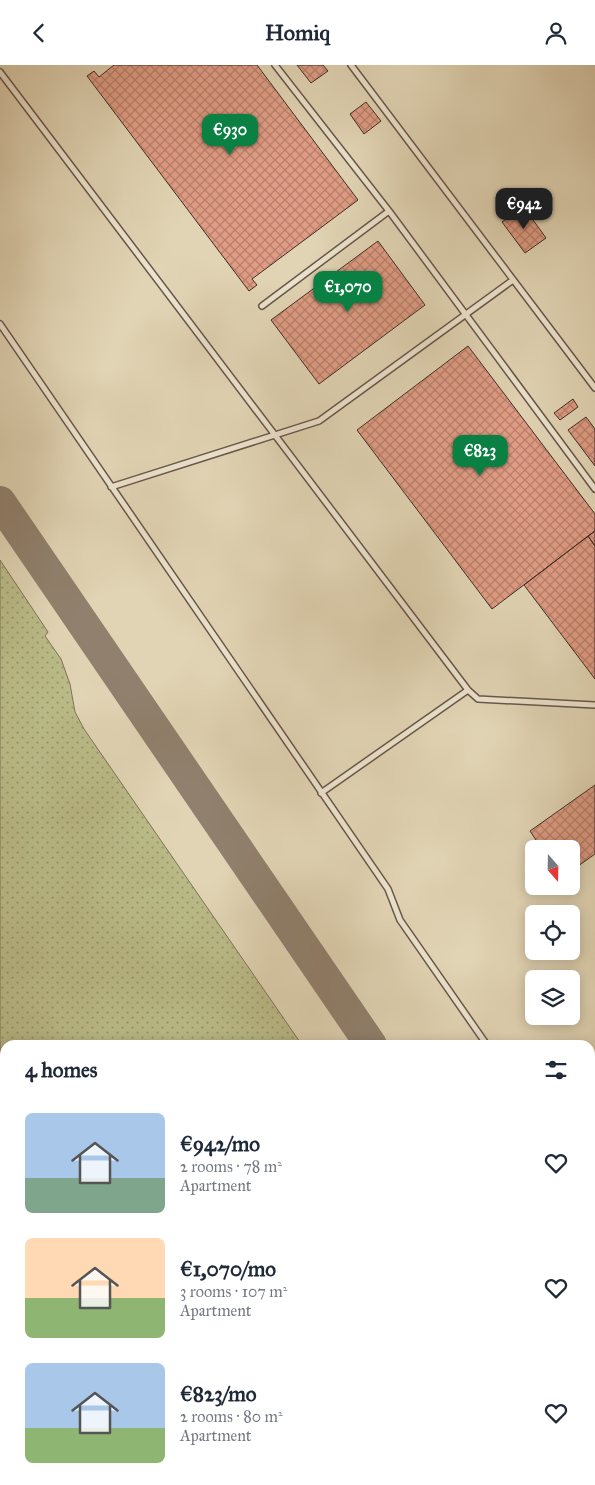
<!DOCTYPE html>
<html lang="en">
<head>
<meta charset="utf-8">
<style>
	:root { --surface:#fff; --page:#f2f2f3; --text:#1f2937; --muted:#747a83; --accent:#0b8043 }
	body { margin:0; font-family:"IM FELL Great Primer",serif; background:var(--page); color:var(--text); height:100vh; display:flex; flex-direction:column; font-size:19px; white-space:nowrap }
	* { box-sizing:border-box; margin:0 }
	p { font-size:16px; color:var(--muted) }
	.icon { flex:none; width:28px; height:28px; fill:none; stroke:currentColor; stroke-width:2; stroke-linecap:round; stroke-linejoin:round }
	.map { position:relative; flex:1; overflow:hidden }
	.drawer { position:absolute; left:0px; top:975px; width:595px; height:445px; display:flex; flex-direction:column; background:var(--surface); border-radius:15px 15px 0 0; box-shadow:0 2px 12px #0003 }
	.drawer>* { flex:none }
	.needle { width:32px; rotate:160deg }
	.fabs { position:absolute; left:525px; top:775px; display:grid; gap:10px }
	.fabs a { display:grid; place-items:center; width:55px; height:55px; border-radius:8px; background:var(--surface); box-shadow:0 2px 12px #0003; font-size:25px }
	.price { position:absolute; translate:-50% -42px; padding:0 11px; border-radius:10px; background:var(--accent); color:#fff; font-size:16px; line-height:32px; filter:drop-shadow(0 1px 2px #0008) }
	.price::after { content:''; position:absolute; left:50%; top:30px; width:15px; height:11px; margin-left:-8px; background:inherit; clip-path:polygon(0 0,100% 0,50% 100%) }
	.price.selected { background:#222; color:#fff }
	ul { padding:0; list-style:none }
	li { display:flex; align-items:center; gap:15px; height:125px; padding:0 25px }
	li span { display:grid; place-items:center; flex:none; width:140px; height:100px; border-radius:8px; color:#555 }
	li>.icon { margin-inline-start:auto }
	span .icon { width:60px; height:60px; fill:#fffc; stroke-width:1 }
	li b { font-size:21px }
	h2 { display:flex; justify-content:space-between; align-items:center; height:60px; padding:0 25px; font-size:21px }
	header { display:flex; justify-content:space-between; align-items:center; height:65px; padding:0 25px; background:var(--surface); font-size:22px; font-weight:700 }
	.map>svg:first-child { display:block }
</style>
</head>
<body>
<header><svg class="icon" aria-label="back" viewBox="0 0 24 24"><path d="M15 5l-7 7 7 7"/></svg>Homiq<svg class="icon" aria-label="person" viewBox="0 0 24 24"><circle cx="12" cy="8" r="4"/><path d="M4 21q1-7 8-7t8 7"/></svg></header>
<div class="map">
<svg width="595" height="1420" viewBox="0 0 595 1420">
	<defs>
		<pattern id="grass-dots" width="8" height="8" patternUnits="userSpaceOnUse" patternTransform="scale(1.25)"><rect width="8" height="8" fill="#babb88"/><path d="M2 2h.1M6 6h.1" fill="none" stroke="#99986f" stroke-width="1.8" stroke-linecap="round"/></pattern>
		<pattern id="building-cross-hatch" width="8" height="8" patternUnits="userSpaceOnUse" patternTransform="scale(1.25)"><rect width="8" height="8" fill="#e09c84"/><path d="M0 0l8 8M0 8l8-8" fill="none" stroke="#b7806c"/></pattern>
	</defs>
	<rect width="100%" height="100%" fill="#e1d4b4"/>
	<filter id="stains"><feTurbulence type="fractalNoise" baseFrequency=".004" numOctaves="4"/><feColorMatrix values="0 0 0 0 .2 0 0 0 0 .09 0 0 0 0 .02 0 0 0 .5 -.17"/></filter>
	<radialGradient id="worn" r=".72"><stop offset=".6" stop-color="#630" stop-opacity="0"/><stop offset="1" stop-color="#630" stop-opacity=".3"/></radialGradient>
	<path fill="url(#grass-dots)" stroke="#7c7457" d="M0,495L48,567L45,571L61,594L70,619L75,647L84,664L302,980H5V1109L0,1106Z
		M590,1065L595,1072V1128L590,1121Z
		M595,1129V1420H590L593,1414L590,1412C590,1397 593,1383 590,1368V1132Z
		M0,1228L5,1231V1371L0,1368Z
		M0,1384L5,1387V1415H60L69,1420H0Z
		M90,1415H352L358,1420H100Z"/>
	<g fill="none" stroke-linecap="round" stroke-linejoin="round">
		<path stroke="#90806d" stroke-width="32" d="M0,437L371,980
			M444,1415L448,1420
			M529,1420L531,1415"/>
		<path stroke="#90806d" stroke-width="81" d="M0,1166L5,1169
			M479,1415L489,1420"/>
	</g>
	<path fill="url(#building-cross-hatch)" stroke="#3f2d26" d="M114,0H257L358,135L252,214L257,220L249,226L87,11L94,6L99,12Z
		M297,0H323L328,6L311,18Z
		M366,37L381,56L364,69L350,49Z
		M523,141L546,173L525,188L502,157Z
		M378,176L425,240L319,319L271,255Z
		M468,281L595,449V466L492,544L357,365Z
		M573,334L578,342L560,355L554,348Z
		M586,352L595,364V401L568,365Z
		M595,466V481L588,471Z
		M588,471L595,481V614L524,520Z
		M595,720V789L571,806V784H542L530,766Z"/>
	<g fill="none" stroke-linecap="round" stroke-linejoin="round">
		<g stroke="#68574a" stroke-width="8">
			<path id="service" d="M351,0L595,323
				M0,7L468,625L478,634L595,640
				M389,146L595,424
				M262,241L389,146L275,0
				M0,259L388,824L400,855L487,980
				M111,422L319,356L513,215
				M321,728L468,625
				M590,1053L595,1060"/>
		</g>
		<use href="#service" stroke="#ece3ce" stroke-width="5"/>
	</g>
	<rect width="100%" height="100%" filter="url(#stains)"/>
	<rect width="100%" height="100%" fill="url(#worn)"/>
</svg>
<div class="fabs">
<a><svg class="needle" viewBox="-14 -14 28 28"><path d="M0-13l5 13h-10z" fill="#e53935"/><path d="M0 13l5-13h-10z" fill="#747a83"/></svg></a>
<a><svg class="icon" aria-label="locate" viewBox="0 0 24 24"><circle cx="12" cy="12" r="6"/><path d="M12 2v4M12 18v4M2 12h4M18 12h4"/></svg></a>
<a><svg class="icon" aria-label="layers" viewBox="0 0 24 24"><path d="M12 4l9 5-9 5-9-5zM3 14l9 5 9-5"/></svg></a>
</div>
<b class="price" style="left:230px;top:91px">€930</b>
<b class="price selected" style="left:524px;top:165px">€942</b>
<b class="price" style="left:348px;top:248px">€1,070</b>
<b class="price" style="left:480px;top:412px">€823</b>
<section class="drawer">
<h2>4 homes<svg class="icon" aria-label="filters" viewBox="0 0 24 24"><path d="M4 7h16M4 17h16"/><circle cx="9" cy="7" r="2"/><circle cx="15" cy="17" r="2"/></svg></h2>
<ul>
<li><span style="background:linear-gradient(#a9c7e8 65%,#7fa58c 0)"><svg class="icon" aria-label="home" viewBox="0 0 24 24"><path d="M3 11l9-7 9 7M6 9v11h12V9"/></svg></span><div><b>€942/mo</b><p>2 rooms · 78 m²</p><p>Apartment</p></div><svg class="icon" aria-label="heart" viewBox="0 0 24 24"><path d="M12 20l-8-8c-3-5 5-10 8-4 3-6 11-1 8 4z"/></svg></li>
<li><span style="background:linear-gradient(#ffd9b3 60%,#8fb573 0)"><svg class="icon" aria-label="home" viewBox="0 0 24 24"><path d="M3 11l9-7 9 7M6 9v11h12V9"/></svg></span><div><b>€1,070/mo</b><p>3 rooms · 107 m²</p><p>Apartment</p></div><svg class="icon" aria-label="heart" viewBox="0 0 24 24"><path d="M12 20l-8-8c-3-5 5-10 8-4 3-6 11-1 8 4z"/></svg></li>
<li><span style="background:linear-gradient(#a9c7e8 65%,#8fb573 0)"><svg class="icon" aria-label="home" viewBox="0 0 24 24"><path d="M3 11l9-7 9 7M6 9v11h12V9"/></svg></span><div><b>€823/mo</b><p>2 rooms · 80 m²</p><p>Apartment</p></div><svg class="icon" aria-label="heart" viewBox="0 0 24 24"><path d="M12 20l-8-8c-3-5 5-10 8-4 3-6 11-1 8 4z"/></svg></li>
</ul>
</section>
</div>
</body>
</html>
